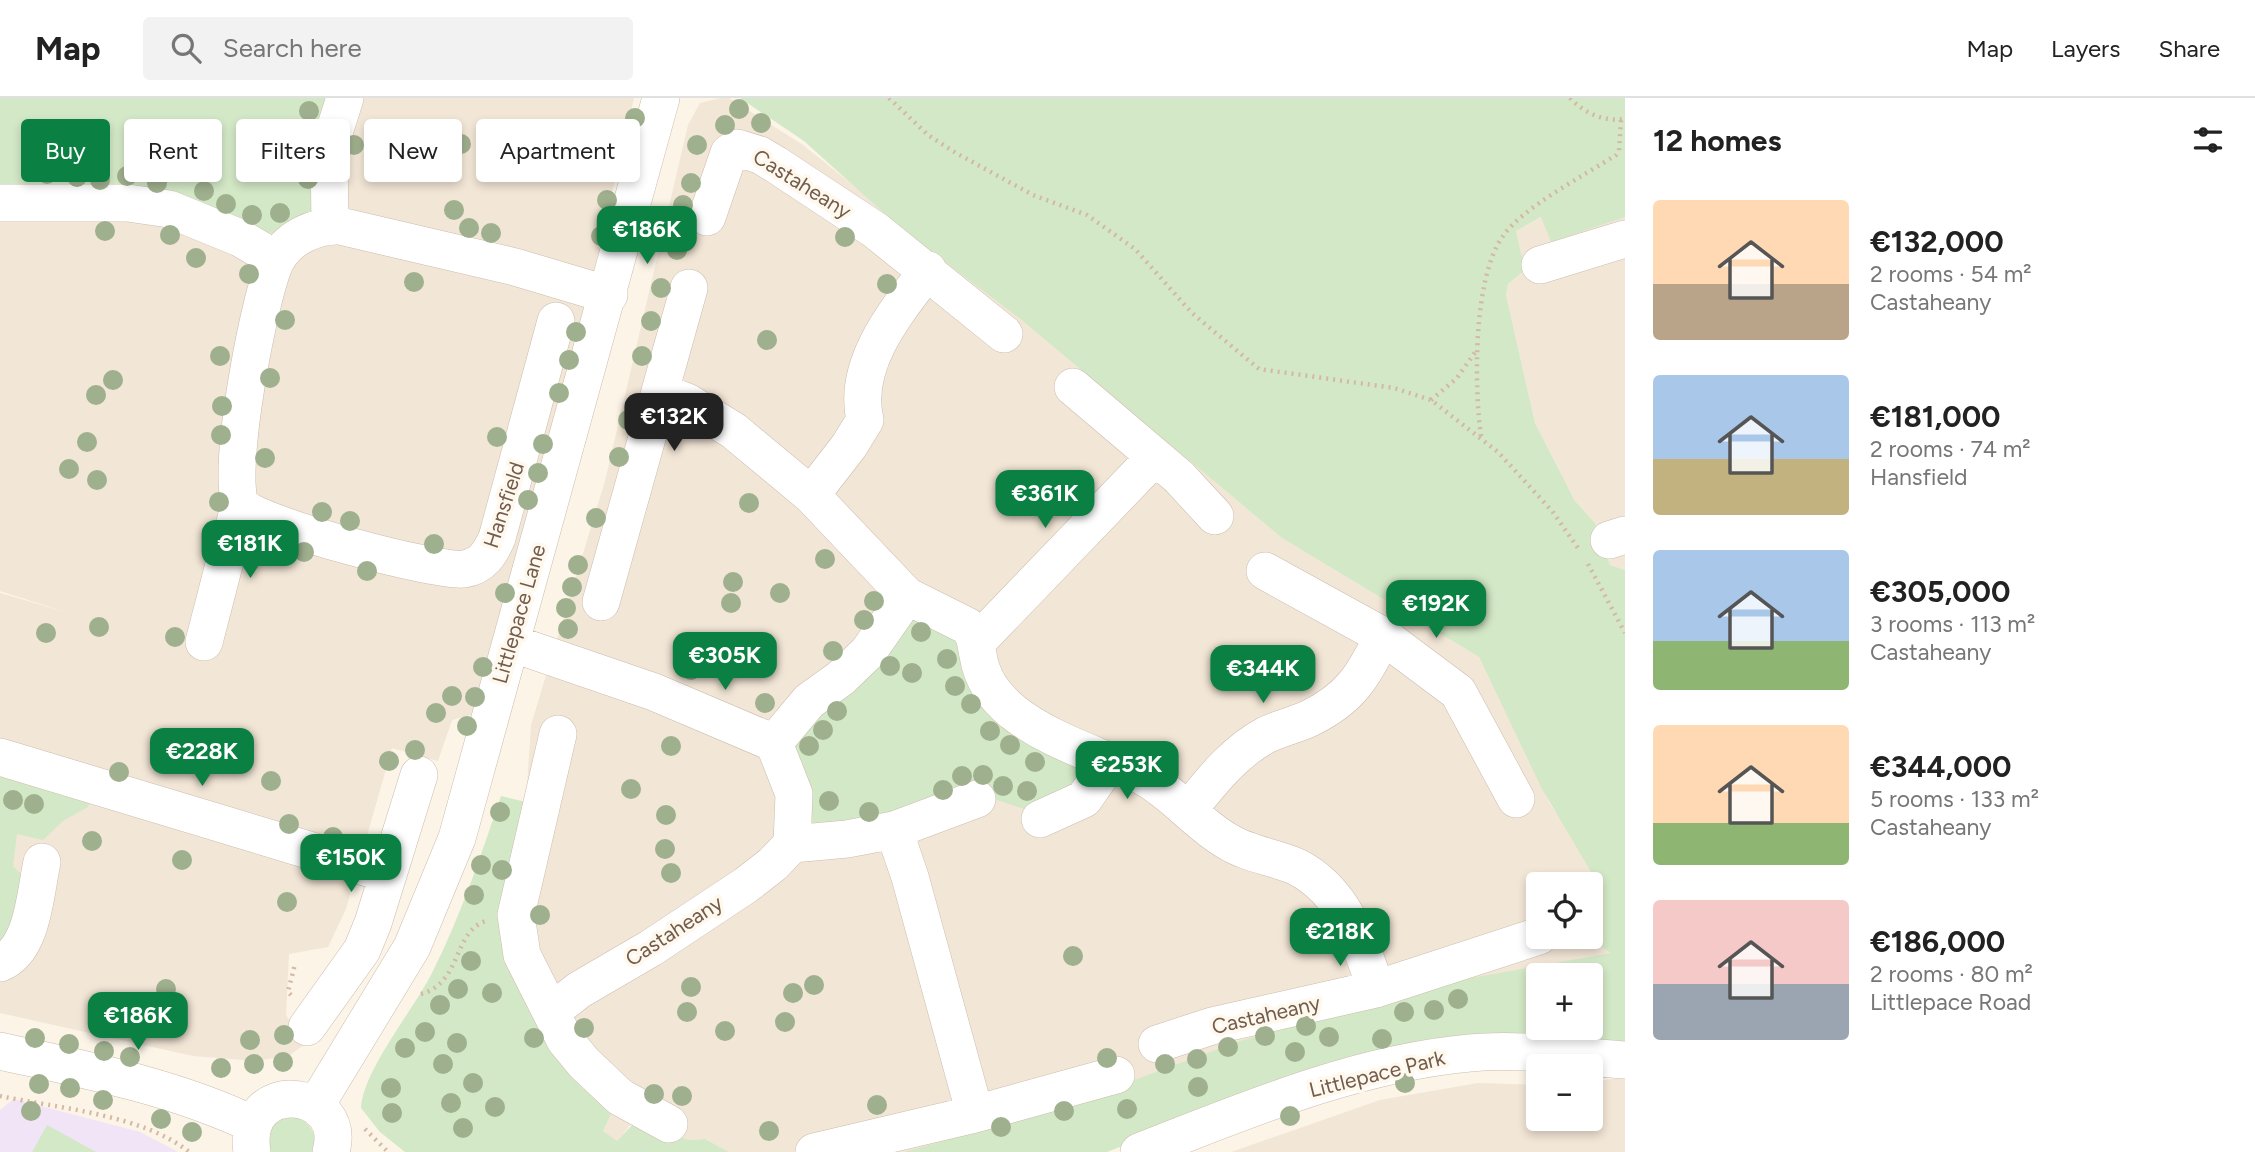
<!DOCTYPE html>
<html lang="en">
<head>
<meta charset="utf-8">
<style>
	:root { --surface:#fff; --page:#f2f2f2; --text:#222; --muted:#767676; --line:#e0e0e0; --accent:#0b8043 }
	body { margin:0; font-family:Figtree,sans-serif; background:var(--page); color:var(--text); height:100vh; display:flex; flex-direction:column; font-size:26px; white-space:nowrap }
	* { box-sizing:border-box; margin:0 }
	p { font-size:23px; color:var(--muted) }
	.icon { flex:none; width:38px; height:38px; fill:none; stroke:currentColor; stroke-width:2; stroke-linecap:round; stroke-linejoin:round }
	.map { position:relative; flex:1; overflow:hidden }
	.side { display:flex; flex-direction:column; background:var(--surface); width:630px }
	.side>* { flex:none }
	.guide { position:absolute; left:21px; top:21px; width:665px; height:63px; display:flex; gap:14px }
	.tools { position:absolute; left:1526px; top:774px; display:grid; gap:14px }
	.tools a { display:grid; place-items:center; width:77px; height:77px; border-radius:7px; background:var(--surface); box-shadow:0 4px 10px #0003; font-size:35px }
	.price { position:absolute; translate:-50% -60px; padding:0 16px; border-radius:14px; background:var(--accent); color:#fff; font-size:23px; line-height:46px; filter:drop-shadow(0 2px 4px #0008) }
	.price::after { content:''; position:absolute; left:50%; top:42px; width:21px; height:16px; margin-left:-10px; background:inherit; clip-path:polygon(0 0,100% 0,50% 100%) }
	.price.active { background:#222; color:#fff }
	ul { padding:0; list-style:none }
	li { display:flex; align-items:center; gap:21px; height:175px; padding:0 28px }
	li span { display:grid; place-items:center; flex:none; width:196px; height:140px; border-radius:7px; color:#555 }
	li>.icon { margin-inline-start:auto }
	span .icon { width:84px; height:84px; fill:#fffc; stroke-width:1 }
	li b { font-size:30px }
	h2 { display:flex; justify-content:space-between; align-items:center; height:84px; padding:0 28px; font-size:30px }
	.tag { padding:0 24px; border-radius:7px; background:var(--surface); box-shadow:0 4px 10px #0003; font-size:24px; line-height:63px }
	.tag.active { background:var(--accent); color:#fff }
	header { display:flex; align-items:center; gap:42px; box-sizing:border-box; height:98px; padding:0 35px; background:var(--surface); border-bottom:2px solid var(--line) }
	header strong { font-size:33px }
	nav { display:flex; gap:38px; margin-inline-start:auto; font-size:24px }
	.search { width:490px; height:63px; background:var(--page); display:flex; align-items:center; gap:18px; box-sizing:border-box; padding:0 24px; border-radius:7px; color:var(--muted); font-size:26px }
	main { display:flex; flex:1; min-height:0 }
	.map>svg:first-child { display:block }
</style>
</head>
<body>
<header>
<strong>Map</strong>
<div class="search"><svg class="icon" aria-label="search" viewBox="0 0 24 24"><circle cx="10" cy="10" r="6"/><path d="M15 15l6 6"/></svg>Search here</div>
<nav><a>Map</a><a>Layers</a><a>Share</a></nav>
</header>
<main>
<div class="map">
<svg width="1625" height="1054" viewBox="0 0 1625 1054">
	<rect width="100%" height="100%" fill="#fbf4e7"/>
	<path fill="#f2e6d6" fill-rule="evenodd" d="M0,0H634L576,251L478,615L452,622L438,663L392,650L346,811L328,849L289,856L286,917L305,946L290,957L257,963L193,958L0,915V495L69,515L0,493Z
		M721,0H729L803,47L1019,220L1282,440L1479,559L1550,706L1625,818V873L1591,877H1538L983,1054H729L705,1041L689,1042L630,1027L617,1044L603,1033L612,1014L584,991L547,949L523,751L531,627L605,383L688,27L700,5ZM1538,786H1591V838H1538Z
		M1625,74V472L1610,467L1595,425L1575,403L1535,325L1506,197L1508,186L1525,172L1516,133Z
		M1625,980V1054H1231L1380,1002L1478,985L1538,987V1020H1591V983Z"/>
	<path fill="#f1e4f7" d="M14,1001L140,1034L178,1054H0V1012Z"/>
	<path fill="#d3e8c6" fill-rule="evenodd" d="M0,0H333L313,114L291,131L271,135L0,95Z
		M740,0H1625V119L1551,144L1541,119L1516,133L1525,172L1508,186L1506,197L1535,325L1575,403L1595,425L1610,467L1625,472V950L1561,945L1127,1046L1107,1054H904L1047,1014L1240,943L1465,881L1611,855L1585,838H1591V822L1603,794L1542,691L1479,559L1282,440L1019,220L904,133L804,43ZM1538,877H1591V929H1538Z
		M911,519L959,534L1020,636L1095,679L1033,714L994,701L820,733C796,708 793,667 794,634Z
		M0,672L91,697L88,709L63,723L43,742L17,736L13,768L25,780L24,802L0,852Z
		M501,698L526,704L508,804L542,915L547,949L583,991L587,988L612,1014L603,1033L617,1043L635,1024L689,1042L705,1041L729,1054H405L380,1034L361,1010C363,972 415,910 433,873C461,817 481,757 501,698Z
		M295,1017C311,1026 319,1036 312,1054H268L272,1024Z
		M47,1027L96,1054H32Z"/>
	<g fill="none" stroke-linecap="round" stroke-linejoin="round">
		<g stroke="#ccbcae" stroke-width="38">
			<path id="minor" d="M0,105H128L169,111L240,140L276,161
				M707,119L729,55L737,50L760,57L775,66L875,132L1004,236
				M330,128L329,50L345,0
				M1540,167L1625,141
				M556,223L497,440C490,455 483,468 464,471C438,475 251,425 241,407C225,378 260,191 277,161C289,139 317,127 340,128L515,169L609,197
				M1073,289L1179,379L1215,418
				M661,294L687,304L734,333L811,397L907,498L967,528C976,537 975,544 978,557C982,582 994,598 1013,614C1051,644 1100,657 1142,678C1174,695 1196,725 1227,743C1247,756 1275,759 1297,769C1344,793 1360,844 1376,891
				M811,397L849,348L865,322C852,266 896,214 928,172
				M1609,442L1625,437
				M1265,473L1383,538L1458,594L1516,701
				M601,504L689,190
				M204,544L240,405
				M977,544L1154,360
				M511,545L654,594L774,645L809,603L841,580L868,554L907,498
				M558,636L516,817L522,857L565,942L584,965L620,999L669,1026
				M774,645L794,696L792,746
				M0,659L388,776
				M1189,711C1211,684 1234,654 1266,637C1280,630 1296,627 1310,620C1351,600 1364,577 1383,538
				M1040,721L1084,701L1109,665
				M894,732L977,701
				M0,865C33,852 35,796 42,764
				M551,914L579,892L651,850L746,787L773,766L792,746L847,741L894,732L910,779L975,1016
				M307,929L362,852L373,825L419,677
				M1157,946L1212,928L1376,891L1539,838
				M0,953C86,972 172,988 252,1026
				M316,1007L412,849L457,740L661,0
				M252,1054C240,978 349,989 331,1054
				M814,1054L975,1016L1116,977
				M1139,1054C1244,1013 1357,965 1470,955C1521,950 1574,959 1625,962"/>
		</g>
		<path stroke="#d4b8a3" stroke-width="4.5" stroke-dasharray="2 5" stroke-linecap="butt" d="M889,0L928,37L956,55L1033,97L1087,117L1135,151L1192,215L1259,271L1394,290L1431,302L1498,354L1552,413L1578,450
			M1570,0C1584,15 1604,24 1625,21
			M1431,302L1457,280L1476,253
			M1481,338C1474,289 1473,179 1503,138C1523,109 1585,77 1616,57L1619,53L1621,22
			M1588,466L1625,535
			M421,896C462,885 453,833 486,823
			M291,897L288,894L295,866
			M0,998C57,1010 144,1017 189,1054
			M365,1031L388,1054"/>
		<use href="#minor" stroke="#fff" stroke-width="37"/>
	</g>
	<g fill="#9fb08e">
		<circle cx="739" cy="11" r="10"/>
		<circle cx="309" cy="13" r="10"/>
		<circle cx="635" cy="20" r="10"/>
		<circle cx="761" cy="25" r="10"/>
		<circle cx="725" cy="27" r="10"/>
		<circle cx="376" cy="31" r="10"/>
		<circle cx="503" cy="31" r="10"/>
		<circle cx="401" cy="33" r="10"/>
		<circle cx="555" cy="37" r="10"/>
		<circle cx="585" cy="43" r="10"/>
		<circle cx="461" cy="46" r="10"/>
		<circle cx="354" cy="47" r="10"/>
		<circle cx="697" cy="47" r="10"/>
		<circle cx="47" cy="76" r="10"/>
		<circle cx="127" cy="78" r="10"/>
		<circle cx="77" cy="79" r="10"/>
		<circle cx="308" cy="81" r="10"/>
		<circle cx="100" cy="82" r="10"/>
		<circle cx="157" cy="85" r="10"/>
		<circle cx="691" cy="85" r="10"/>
		<circle cx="204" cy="93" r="10"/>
		<circle cx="607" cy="102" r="10"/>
		<circle cx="226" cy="106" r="10"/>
		<circle cx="683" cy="107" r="10"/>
		<circle cx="454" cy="112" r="10"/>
		<circle cx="280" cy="115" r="10"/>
		<circle cx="252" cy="117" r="10"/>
		<circle cx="469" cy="130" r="10"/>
		<circle cx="105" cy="133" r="10"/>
		<circle cx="491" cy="135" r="10"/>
		<circle cx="170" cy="137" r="10"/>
		<circle cx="601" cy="138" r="10"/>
		<circle cx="845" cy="139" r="10"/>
		<circle cx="677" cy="152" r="10"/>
		<circle cx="196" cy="160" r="10"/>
		<circle cx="249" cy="176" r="10"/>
		<circle cx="414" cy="184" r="10"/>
		<circle cx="887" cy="186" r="10"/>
		<circle cx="661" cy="190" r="10"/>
		<circle cx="285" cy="222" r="10"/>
		<circle cx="651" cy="223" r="10"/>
		<circle cx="576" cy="234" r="10"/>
		<circle cx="767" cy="242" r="10"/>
		<circle cx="220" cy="258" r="10"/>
		<circle cx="642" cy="258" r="10"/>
		<circle cx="569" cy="262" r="10"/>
		<circle cx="270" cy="280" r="10"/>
		<circle cx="113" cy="282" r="10"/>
		<circle cx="559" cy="295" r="10"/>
		<circle cx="96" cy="297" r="10"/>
		<circle cx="222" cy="308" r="10"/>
		<circle cx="628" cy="322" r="10"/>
		<circle cx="676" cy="322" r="10"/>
		<circle cx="221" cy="337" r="10"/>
		<circle cx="497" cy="339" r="10"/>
		<circle cx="87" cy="344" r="10"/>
		<circle cx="543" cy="346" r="10"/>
		<circle cx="619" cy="359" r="10"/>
		<circle cx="265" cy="360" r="10"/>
		<circle cx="69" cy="371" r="10"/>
		<circle cx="538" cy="375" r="10"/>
		<circle cx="97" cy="382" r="10"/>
		<circle cx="528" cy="402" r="10"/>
		<circle cx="219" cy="404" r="10"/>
		<circle cx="749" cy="405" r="10"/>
		<circle cx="322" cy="414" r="10"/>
		<circle cx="596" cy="420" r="10"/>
		<circle cx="350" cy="423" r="10"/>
		<circle cx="252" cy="441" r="10"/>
		<circle cx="434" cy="446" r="10"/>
		<circle cx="304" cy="454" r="10"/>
		<circle cx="825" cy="461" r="10"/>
		<circle cx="578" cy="467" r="10"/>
		<circle cx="367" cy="473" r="10"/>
		<circle cx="733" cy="484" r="10"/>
		<circle cx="572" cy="489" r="10"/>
		<circle cx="505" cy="495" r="10"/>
		<circle cx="780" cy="495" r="10"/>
		<circle cx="874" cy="503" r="10"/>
		<circle cx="731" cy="505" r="10"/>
		<circle cx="566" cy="510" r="10"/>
		<circle cx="864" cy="522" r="10"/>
		<circle cx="99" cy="529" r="10"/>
		<circle cx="568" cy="531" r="10"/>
		<circle cx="921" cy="534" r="10"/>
		<circle cx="46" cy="535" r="10"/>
		<circle cx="175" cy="539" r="10"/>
		<circle cx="710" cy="548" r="10"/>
		<circle cx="833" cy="553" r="10"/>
		<circle cx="730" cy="556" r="10"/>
		<circle cx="947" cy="561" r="10"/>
		<circle cx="890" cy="568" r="10"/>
		<circle cx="483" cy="569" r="10"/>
		<circle cx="691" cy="572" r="10"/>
		<circle cx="912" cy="575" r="10"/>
		<circle cx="955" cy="588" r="10"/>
		<circle cx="452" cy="598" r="10"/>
		<circle cx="475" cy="599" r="10"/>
		<circle cx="765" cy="605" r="10"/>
		<circle cx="971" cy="606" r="10"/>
		<circle cx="837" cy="613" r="10"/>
		<circle cx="436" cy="615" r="10"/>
		<circle cx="467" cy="628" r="10"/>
		<circle cx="823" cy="632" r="10"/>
		<circle cx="990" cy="633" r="10"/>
		<circle cx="1010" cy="647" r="10"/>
		<circle cx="671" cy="648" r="10"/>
		<circle cx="809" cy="648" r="10"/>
		<circle cx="415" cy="652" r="10"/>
		<circle cx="389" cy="663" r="10"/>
		<circle cx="1035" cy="664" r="10"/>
		<circle cx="119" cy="674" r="10"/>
		<circle cx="983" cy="677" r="10"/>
		<circle cx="962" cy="678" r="10"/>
		<circle cx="271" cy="683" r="10"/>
		<circle cx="1003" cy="688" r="10"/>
		<circle cx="631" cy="691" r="10"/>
		<circle cx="943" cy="692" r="10"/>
		<circle cx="1027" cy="693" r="10"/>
		<circle cx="13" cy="702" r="10"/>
		<circle cx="829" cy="703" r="10"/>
		<circle cx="34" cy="706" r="10"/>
		<circle cx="500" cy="714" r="10"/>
		<circle cx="869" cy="714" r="10"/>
		<circle cx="666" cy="717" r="10"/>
		<circle cx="289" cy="726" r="10"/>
		<circle cx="333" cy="739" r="10"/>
		<circle cx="92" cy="743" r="10"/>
		<circle cx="665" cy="751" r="10"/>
		<circle cx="182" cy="762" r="10"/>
		<circle cx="481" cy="767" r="10"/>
		<circle cx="502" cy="772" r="10"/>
		<circle cx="671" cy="775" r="10"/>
		<circle cx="474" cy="797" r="10"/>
		<circle cx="287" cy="804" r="10"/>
		<circle cx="540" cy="817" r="10"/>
		<circle cx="1073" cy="858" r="10"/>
		<circle cx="471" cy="863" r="10"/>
		<circle cx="814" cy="887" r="10"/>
		<circle cx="691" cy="889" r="10"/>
		<circle cx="166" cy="891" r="10"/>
		<circle cx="458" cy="891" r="10"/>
		<circle cx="492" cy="895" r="10"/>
		<circle cx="793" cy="895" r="10"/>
		<circle cx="1458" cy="901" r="10"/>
		<circle cx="440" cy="907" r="10"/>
		<circle cx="1434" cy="912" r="10"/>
		<circle cx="687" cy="914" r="10"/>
		<circle cx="1404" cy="914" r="10"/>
		<circle cx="155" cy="924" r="10"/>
		<circle cx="785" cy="924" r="10"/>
		<circle cx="1306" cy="928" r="10"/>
		<circle cx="584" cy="930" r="10"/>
		<circle cx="725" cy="933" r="10"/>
		<circle cx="425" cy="934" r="10"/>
		<circle cx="284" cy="937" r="10"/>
		<circle cx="1265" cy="938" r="10"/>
		<circle cx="1329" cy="939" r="10"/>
		<circle cx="35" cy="940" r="10"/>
		<circle cx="534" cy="940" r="10"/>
		<circle cx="1382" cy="941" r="10"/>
		<circle cx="250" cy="942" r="10"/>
		<circle cx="457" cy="945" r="10"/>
		<circle cx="69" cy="946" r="10"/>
		<circle cx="1228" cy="949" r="10"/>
		<circle cx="405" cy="950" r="10"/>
		<circle cx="104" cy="953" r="10"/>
		<circle cx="1295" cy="954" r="10"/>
		<circle cx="130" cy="959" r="10"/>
		<circle cx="1107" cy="960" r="10"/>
		<circle cx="1197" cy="961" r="10"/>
		<circle cx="283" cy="964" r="10"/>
		<circle cx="254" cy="966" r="10"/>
		<circle cx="443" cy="966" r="10"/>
		<circle cx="1165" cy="966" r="10"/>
		<circle cx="221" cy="970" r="10"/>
		<circle cx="473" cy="985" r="10"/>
		<circle cx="1405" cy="985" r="10"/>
		<circle cx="39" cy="986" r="10"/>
		<circle cx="1198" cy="989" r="10"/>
		<circle cx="70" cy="990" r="10"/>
		<circle cx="391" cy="990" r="10"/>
		<circle cx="654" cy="996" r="10"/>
		<circle cx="682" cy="998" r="10"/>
		<circle cx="103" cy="1002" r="10"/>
		<circle cx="451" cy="1005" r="10"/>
		<circle cx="877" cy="1007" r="10"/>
		<circle cx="495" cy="1009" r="10"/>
		<circle cx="1127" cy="1011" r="10"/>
		<circle cx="31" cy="1013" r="10"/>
		<circle cx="1064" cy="1013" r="10"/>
		<circle cx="392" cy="1015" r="10"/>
		<circle cx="1290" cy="1018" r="10"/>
		<circle cx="161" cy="1021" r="10"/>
		<circle cx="1001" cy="1029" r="10"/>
		<circle cx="463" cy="1030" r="10"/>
		<circle cx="769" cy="1033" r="10"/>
		<circle cx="192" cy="1034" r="10"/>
	</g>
	<g text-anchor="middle" stroke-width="7" stroke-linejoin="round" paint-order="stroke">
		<g font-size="21" fill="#735c4d" stroke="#fef8ed">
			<text transform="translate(802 86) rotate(32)" y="7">Castaheany</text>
			<text transform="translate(504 407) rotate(-72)" y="7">Hansfield</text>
			<text transform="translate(519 516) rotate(-74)" y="7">Littlepace Lane</text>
			<text transform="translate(674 833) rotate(-33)" y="7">Castaheany</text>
			<text transform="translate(1266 917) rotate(-13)" y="7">Castaheany</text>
			<text transform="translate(1377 976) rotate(-14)" y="7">Littlepace Park</text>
		</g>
	</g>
</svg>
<div class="tools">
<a><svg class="icon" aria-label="locate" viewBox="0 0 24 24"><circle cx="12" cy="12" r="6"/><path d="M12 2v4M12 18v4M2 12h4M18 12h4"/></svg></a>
<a>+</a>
<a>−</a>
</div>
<b class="price" style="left:647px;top:168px">€186K</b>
<b class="price active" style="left:674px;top:355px">€132K</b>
<b class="price" style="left:1045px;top:432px">€361K</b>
<b class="price" style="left:250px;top:482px">€181K</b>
<b class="price" style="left:1436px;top:542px">€192K</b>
<b class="price" style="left:725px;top:594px">€305K</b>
<b class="price" style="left:1263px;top:607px">€344K</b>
<b class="price" style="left:202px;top:690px">€228K</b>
<b class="price" style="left:1127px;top:703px">€253K</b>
<b class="price" style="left:351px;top:796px">€150K</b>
<b class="price" style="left:1340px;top:870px">€218K</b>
<b class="price" style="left:138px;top:954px">€186K</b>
<div class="guide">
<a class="tag active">Buy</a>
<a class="tag">Rent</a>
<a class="tag">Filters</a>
<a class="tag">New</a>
<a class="tag">Apartment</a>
</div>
</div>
<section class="side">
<h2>12 homes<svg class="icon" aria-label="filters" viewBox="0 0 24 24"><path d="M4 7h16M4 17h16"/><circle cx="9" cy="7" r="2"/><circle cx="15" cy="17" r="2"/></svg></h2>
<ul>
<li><span style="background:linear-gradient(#ffd9b3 60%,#b9a48a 0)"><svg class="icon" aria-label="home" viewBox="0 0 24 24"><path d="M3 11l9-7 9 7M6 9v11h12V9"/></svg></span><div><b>€132,000</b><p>2 rooms · 54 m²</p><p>Castaheany</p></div></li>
<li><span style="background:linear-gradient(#a9c7e8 60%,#c2b280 0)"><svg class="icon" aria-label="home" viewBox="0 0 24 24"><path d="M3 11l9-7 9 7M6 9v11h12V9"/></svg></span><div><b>€181,000</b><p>2 rooms · 74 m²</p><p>Hansfield</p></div></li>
<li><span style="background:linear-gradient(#a9c7e8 65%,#8fb573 0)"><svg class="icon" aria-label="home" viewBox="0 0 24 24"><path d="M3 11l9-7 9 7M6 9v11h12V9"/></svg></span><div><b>€305,000</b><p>3 rooms · 113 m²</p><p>Castaheany</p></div></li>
<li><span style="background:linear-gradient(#ffd9b3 70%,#8fb573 0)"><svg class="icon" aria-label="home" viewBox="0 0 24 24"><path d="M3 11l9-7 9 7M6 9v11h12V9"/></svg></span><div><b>€344,000</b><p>5 rooms · 133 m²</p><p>Castaheany</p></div></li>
<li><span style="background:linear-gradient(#f6c9c9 60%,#9aa5b1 0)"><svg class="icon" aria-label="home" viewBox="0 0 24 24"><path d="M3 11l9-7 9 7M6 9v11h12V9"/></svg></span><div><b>€186,000</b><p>2 rooms · 80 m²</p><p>Littlepace Road</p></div></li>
</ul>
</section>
</main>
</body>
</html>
